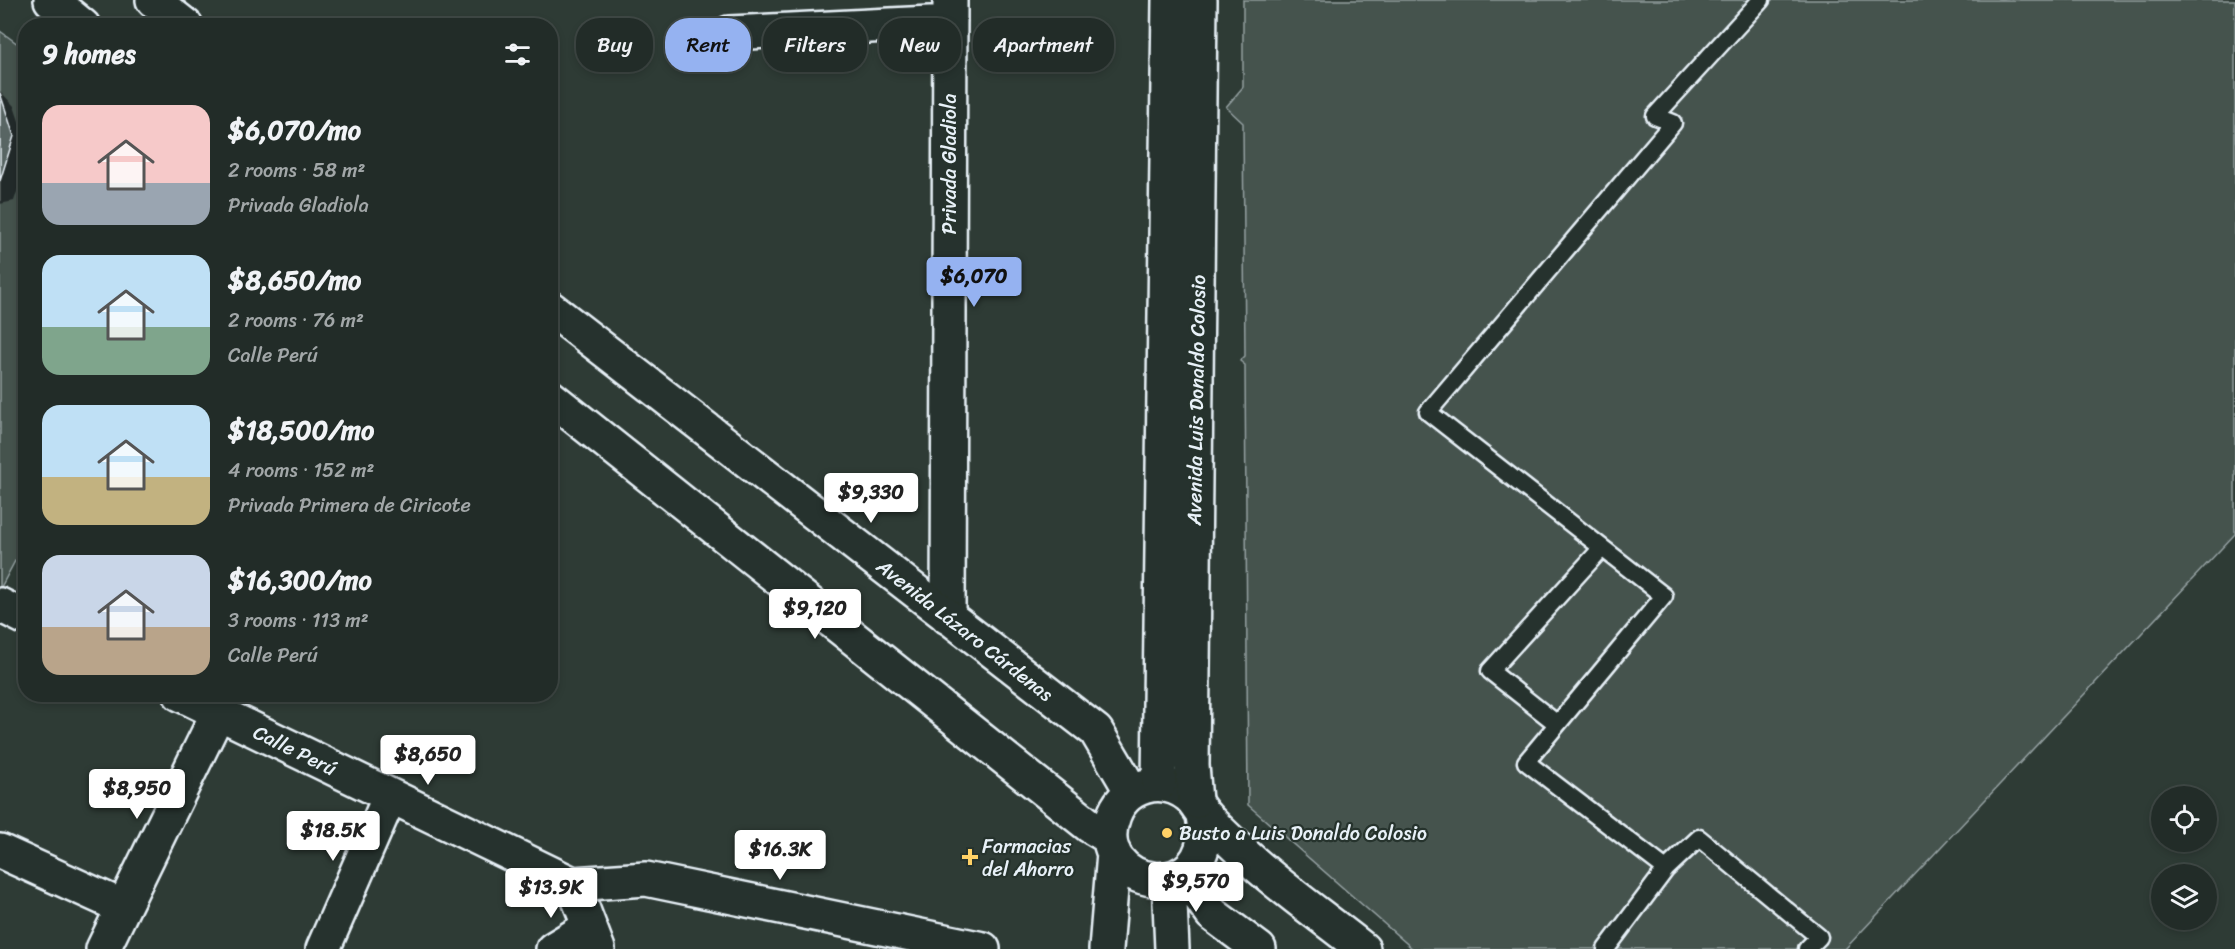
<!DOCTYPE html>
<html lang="en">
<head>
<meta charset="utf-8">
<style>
	:root { --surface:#222c28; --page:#2a3430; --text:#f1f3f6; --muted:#a2a7a8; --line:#3f4845; --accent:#95b2f1 }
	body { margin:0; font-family:Sriracha,sans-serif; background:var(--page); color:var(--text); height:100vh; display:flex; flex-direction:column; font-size:22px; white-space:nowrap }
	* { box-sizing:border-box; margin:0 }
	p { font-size:20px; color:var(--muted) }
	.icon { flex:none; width:33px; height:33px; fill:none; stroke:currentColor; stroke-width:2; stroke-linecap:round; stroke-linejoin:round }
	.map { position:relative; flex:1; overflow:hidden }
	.side { position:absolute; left:18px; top:18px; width:540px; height:684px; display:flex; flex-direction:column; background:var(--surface); border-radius:24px; box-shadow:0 3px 9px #0003,0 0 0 2px var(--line) }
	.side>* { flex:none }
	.banner { position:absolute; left:576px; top:18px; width:570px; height:54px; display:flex; gap:12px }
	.fabs { position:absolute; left:2151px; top:786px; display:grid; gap:12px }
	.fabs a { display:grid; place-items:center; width:66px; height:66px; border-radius:50%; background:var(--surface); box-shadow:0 3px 9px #0003,0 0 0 2px var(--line); font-size:30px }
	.price { position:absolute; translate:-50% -51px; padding:0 14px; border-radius:6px; background:#fff; color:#222; font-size:20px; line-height:39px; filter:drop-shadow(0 2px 3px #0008) }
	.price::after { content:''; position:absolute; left:50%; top:36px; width:18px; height:14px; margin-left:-9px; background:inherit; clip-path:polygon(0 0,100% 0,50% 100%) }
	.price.current { background:var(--accent); color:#111 }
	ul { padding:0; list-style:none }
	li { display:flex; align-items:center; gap:18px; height:150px; padding:0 24px }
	li span { display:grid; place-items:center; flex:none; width:168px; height:120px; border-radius:18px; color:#555 }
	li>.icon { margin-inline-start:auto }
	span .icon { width:72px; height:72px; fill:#fffc; stroke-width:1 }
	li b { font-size:26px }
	h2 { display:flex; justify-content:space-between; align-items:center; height:72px; padding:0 24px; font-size:26px }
	.pill { padding:0 21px; border-radius:24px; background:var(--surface); box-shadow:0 3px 9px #0003,0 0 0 2px var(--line); font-size:21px; line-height:54px }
	.pill.current { background:var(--accent); color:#111 }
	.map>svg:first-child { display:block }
</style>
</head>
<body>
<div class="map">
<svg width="2235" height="949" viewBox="0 0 2235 949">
	<rect width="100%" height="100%" fill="#2e3b35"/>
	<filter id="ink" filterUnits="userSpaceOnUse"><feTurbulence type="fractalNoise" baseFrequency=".0167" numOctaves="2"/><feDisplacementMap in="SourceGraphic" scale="12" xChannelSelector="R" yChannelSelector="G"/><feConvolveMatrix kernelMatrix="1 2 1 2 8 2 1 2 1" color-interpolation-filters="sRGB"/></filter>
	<g filter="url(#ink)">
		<path fill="#45524e" stroke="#96a2a3" stroke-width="1.5" d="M1243,0H2235V534L1845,949H1413L1248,805L1245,365L1240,361L1245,356L1243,123L1226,107L1243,87Z
			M0,31L26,50V566L15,561L0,589Z"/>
		<path fill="#0007" d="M0,91L14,106L26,142V165L14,201L0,204Z"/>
		<path fill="#596563" stroke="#e8f1f8" stroke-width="1.5" d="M0,93L14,136L0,181Z"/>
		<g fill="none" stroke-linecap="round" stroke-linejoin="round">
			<g stroke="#e8f1f8" stroke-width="21">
				<path id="lane" d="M1556,723L1490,671L1601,549
					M1666,869L1526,762L1664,596L1428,412L1673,123L1655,116L1761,0
					M1606,949L1666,869L1699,838L1819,937L1807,949"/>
			</g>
			<g stroke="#e8f1f8" stroke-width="38">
				<path id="street" d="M729,33L950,22
					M0,605L26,618
					M948,617L950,0
					M180,694L573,884L598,949
					M0,851L123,907
					M573,884L646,879L983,949
					M103,949L218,713
					M323,949L390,796
					M553,949L589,927"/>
			</g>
			<g stroke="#e8f1f8" stroke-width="38">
				<path id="secondary" d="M51,0L83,26
					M153,0L186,26
					M550,308L1096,731L1132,792
					M550,397L1090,826L1110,838
					M1203,815C1219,911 1085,890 1114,815C1120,799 1134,788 1151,785C1165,783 1178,787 1189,796C1196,802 1199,810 1206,817C1217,829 1230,841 1242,852C1279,887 1323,917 1363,949
					M1183,873L1212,914L1259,949
					M1169,880L1172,949
					M1106,949L1114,853"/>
			</g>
			<g stroke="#e8f1f8" stroke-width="38">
				<path id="primary" d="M1159,784L1169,0
					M1195,801L1192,765L1200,0"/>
			</g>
			<use href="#lane" stroke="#26332d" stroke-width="16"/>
			<use href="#street" stroke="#26332d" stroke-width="33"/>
			<use href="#secondary" stroke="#26332d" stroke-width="33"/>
			<use href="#primary" stroke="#26332d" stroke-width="33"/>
		</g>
	</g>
	<g fill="#ffd166" stroke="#26332d" stroke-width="2">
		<circle cx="1167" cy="833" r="6"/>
		<path d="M967 848h6v6h6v6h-6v6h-6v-6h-6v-6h6z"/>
	</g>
	<g text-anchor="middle" stroke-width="4.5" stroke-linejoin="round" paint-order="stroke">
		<g font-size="20" fill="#e8f1f8" stroke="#26332d">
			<text transform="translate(949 164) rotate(-90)" y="7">Privada Gladiola</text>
			<text transform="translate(1196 400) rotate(-89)" y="7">Avenida Luis Donaldo Colosio</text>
			<text transform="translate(965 630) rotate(38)" y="7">Avenida Lázaro Cárdenas</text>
			<text transform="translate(295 750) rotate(26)" y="7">Calle Perú</text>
		</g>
		<g font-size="20" fill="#e8f1f8" stroke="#26332d" text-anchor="start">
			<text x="1179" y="840">Busto a Luis Donaldo Colosio</text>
			<text x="982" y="853">Farmacias<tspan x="982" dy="23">del Ahorro</tspan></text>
		</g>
	</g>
</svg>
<div class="fabs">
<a><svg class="icon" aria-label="locate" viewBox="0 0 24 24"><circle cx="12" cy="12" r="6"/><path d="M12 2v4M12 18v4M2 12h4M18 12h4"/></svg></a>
<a><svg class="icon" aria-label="layers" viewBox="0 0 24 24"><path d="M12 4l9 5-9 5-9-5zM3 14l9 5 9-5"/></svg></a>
</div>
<b class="price current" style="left:974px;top:308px">$6,070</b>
<b class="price" style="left:871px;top:524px">$9,330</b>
<b class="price" style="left:815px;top:640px">$9,120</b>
<b class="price" style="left:428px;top:786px">$8,650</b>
<b class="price" style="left:137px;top:820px">$8,950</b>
<b class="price" style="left:333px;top:862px">$18.5K</b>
<b class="price" style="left:780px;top:881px">$16.3K</b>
<b class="price" style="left:1196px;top:913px">$9,570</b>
<b class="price" style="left:551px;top:919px">$13.9K</b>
<div class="banner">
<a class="pill">Buy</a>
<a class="pill current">Rent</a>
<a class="pill">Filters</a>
<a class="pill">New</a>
<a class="pill">Apartment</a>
</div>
<section class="side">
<h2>9 homes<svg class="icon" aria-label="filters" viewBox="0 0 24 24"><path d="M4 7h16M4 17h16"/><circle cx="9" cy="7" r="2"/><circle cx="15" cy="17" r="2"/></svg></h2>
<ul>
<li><span style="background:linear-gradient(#f6c9c9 65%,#9aa5b1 0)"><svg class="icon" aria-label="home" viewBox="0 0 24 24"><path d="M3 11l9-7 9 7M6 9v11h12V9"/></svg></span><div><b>$6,070/mo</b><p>2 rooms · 58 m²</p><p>Privada Gladiola</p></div></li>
<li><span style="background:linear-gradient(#bfe0f5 60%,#7fa58c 0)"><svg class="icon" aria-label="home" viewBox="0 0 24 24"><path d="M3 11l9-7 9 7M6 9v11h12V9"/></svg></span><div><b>$8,650/mo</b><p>2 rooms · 76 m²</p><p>Calle Perú</p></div></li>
<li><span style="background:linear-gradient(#bfe0f5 60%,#c2b280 0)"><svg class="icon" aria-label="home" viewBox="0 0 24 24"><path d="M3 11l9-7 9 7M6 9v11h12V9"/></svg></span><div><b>$18,500/mo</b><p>4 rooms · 152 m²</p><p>Privada Primera de Ciricote</p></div></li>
<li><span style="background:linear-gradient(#c9d6e8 60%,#b9a48a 0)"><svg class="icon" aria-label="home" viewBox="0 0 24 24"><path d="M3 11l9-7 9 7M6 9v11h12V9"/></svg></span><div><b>$16,300/mo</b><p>3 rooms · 113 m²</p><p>Calle Perú</p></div></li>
</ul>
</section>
</div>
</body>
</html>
